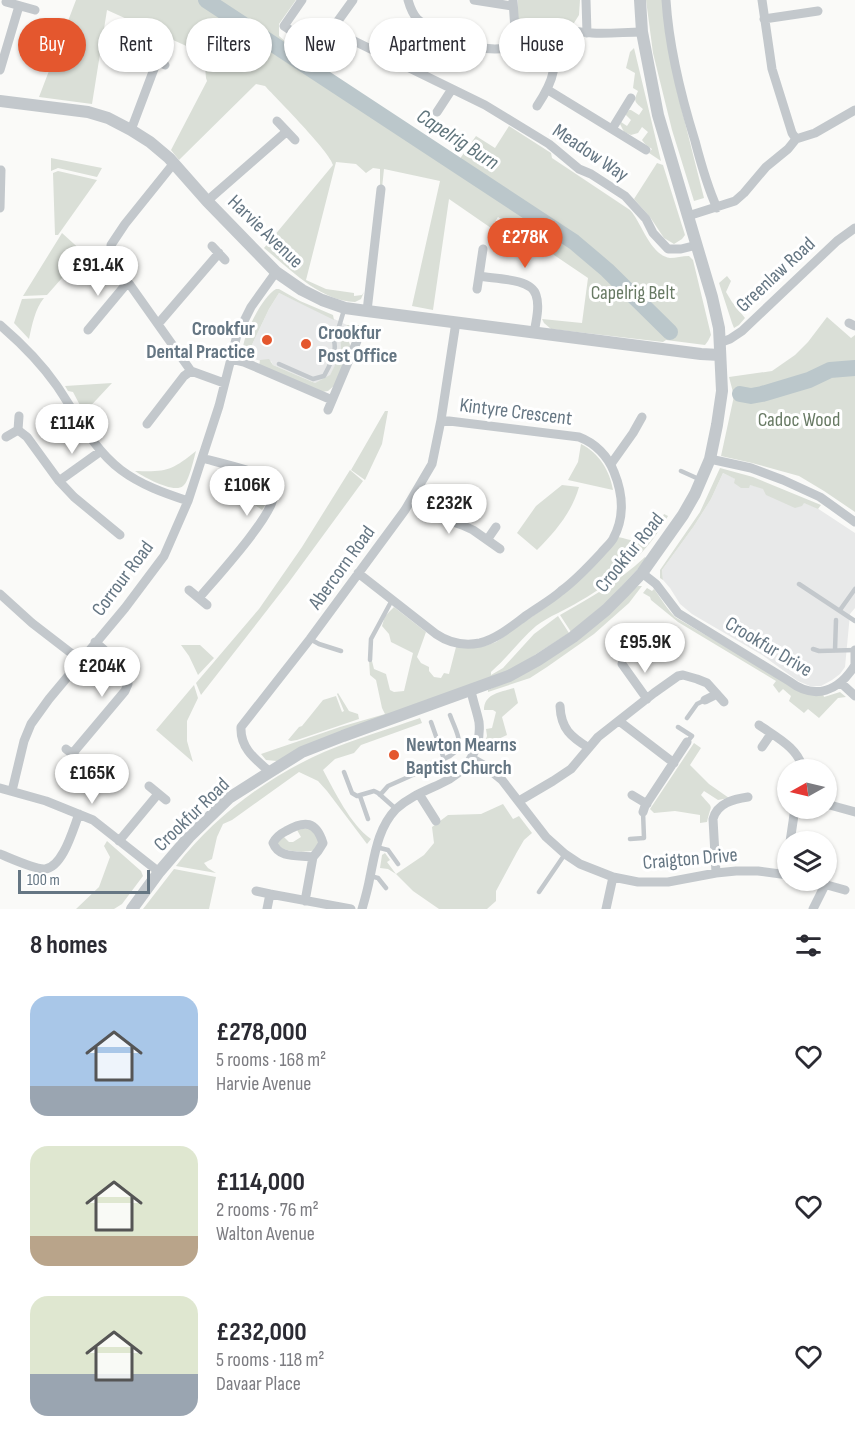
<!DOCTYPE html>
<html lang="en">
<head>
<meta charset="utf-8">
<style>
	:root { --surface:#fff; --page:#f7f7f7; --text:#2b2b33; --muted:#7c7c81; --accent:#e4572e }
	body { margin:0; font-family:"Sofia Sans Condensed",sans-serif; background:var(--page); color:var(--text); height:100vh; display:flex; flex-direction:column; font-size:22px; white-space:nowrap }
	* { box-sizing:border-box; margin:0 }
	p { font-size:20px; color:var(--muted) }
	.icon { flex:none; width:33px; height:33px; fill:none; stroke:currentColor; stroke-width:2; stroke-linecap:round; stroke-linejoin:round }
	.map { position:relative; height:909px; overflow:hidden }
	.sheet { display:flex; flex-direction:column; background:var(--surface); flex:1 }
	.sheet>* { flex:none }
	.top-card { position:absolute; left:18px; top:18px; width:819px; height:54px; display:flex; gap:12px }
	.needle { width:39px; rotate:262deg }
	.fabs { position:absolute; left:777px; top:759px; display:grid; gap:12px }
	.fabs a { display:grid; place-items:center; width:60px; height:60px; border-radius:50%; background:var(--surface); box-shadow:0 2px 4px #0004; font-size:30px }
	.scale { position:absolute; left:18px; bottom:15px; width:132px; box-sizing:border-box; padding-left:6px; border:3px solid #657683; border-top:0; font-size:16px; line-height:21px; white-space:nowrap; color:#657683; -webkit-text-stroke:4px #fff; paint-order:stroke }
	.price { position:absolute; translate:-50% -51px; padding:0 14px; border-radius:21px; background:#fff; color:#222; font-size:20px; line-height:39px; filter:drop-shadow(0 2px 3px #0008) }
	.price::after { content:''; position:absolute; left:50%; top:36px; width:18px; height:14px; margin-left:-9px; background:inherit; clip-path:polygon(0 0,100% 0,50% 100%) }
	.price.selected { background:var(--accent); color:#fff }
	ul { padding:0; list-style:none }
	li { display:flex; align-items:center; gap:18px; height:150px; padding:0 30px }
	li span { display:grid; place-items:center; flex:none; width:168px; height:120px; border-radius:18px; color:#555 }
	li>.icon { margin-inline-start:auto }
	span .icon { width:72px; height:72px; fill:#fffc; stroke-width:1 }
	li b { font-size:26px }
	h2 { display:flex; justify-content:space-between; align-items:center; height:72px; padding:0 30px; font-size:26px }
	.chip { padding:0 21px; border-radius:27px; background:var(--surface); box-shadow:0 2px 4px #0004; font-size:21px; line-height:54px }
	.chip.selected { background:var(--accent); color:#fff }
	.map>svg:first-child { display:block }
</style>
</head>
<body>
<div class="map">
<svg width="855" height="909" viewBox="0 0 855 909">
	<rect width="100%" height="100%" fill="#fafaf8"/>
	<path fill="#e8e9e9" d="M279,293L347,325L340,334L341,353L330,376L315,383L273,365L271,361H261L251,358L248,353L269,309Z
		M723,473L744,483L783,494L817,508L855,533V608L850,614L845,667L840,674L832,680L821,686H810L798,681L762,655L692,614L680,604L670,588L663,580L662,570L694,526L711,499Z"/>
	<path fill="#dadfd7" d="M76,0H296L279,24V36L326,77L350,90L426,141L459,160L476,136L495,148L509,126L551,153L552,158L630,210C642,223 650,255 670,258C676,258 682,256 689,256L693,260L711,335L708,341L705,345L666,340L663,342L551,329L544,323L542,319L582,323L588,278L498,217L491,228L449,199L433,310L412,306L440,181L384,169L382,188H380V169L373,168L366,173L356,164L336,162L306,280L326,289L354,293V296L362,295L364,292L361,299L355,302C320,301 290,269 264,248L333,165C330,152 277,99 265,86L256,84L179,160L171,150L207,81L206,78L204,54L107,10L92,104L39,97Z
		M518,0H580L579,15L574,23L550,25L529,34L521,35L518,24Z
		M646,0H662L677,91L704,198L694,201L672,130L653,53Z
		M634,48L661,161L649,153L652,149L645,144L642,140L648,132L642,127L638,133L631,135L624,132L620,124L621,122L627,126L631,120L625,114L629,110H631L639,115L643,109C635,102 633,102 638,91L633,88L635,73L626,68L630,52Z
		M51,158L102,168L97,177L58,168L51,171Z
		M657,163L663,165L685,235L682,239L674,244L664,238L650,217L634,199Z
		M58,171L97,180L58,235H55L53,173Z
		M62,233L84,253L47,295L23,296Z
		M727,276L731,281L726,292L732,302L745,318L739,325L734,328L732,323L719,283Z
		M276,289H279L300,301L333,315L334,320L279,293L269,309L248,353L243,348C244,333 263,296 276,289Z
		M44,298C35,309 32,325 29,339L14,323L22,299Z
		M827,317L851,338L855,335V512L824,491L799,476L752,463L721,456L734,396L729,377L772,371L795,355L808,342Z
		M347,325H359L357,336L348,339L351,348L338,379L336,380V384L328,391L322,392L259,366L260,360L269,359L273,365L315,383L330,375L341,353L340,334Z
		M112,383L84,413L73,392L68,391L65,386Z
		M385,411H388L382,444L365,480L351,470Z
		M581,444C599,453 610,471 613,490L568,480L578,462Z
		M196,451C194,458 189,482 183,486C174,494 144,477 135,471C167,472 171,471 196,451Z
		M228,468C248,475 282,482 262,510L255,505C265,484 242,479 228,471Z
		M720,468L753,477L821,505L818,509L804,503L802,506L795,508L766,495L763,489L750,485L749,488H741L734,483L735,479L723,473L711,499L694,526L662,570L663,580L660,578V570L700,512Z
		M350,470L363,481L289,582L201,695L196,683L259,609L302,547Z
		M562,485L579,487C572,512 555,532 537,550L517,533L536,506Z
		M664,514L668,516C648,552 616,581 580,601C566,610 549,616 536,626C520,640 507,658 491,672V675L503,668L534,634L558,616L569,633L513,669L277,761L266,760L261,754L340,727L385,714L382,708L376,680L370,675L369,660L372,661L374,669L386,674L390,690L394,692L404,691L413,653L391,642L389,634L382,626L385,616L394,607L426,632L417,657L421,663L429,667V671L434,677L441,678L444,673L449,674L456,647L485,646L496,642L557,599L618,537C624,538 632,541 638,541C652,541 659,524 664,514Z
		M645,557L646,558L645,561L609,600L571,632L560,615C592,597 618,582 645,557Z
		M638,586H642L629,603L594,634L547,667L530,678L488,692V690L520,676Z
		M647,588L652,591L654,589C661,598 666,608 675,617L767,671L798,691L823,694L824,697L840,692L846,697L838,698L819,718L808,709L804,713L789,701L791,696L783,689L779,693L773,685L776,681L678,622L651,600L650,597L643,593Z
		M181,645H200L214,658L198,675L189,656Z
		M194,685L198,698L187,721V741L193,762L156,730Z
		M514,688L518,703L502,717L507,735L492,742L483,748L487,736L486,729L492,728L496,712L493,710H484C484,693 501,692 514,688Z
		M338,693L349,711L358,714L359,719L297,740L291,741L288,740L299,727L302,726L323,700L336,696L342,712L344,711L337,694Z
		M420,718L422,723L361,745L354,753L335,759L323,770C335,792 350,824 371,839L367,844L327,791L318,781L299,772L232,820L223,824L217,837L212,859L204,863L208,868L216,873L176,866C214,817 267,777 324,752C355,739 388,729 420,718Z
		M694,743L701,748L690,765L709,784L729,798L718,800L704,791L701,795C715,811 711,802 707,822L700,823V815L675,811L654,813L650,809Z
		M503,804L513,819L519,816L532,833L524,840L517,852L496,891V901L487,909H439L413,891L396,874L388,869L380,868L382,855L385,853L390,860L387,862L396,874L424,855L434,843L432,827L448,815L481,814Z
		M308,828L316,834L320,842L315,850C305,853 285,852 278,846V841L284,837L289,842H293L301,837L297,830Z
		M107,841L141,871L143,876L122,904L114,909H76L99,887L110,857L104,846Z
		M174,869L216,877L209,909H143Z"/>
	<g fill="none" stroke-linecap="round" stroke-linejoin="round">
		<path stroke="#bbc7cb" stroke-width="16" d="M206,0L574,242L607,270L670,332
			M740,394L751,396L762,394L809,380L830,370L855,368"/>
		<path stroke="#c3c8cc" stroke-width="4.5" d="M279,364L313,379L324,376C331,363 340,348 331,334L338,330L344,310
			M681,471L701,480
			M799,584L855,621
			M840,610L855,589
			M310,639L319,644L341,651
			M813,649L819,651L855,650
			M835,650L836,620
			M370,660L371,639L392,600
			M687,718L697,704L705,700
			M431,722L444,759
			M678,727L692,736L687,742
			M344,772L352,793L357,796L374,791L378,793L396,809
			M380,795L388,786L415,774L426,763C433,764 438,762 444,759C469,748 457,735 450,715
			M360,796L368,819
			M630,839L644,838L643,812
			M376,847L388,850L398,864
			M370,876L378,878L386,888
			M539,892L565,854"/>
		<path stroke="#c3c8cc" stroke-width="9" d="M302,0L284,26L302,38L310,40L334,36L346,37L485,105L549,144L579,169L591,174L625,196L646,219L653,233L668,249H681L697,245
			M408,0C414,21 420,22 438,31C464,45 487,54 517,46C533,41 548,33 565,31C574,30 583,33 592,33C609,34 626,32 642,32
			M474,0L512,6
			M513,0L516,46
			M586,0L587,33
			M666,0C669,48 681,96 695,141C701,164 707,186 717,208
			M762,0L772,69L792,133L796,139
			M6,2L35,10
			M764,19L818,11
			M334,36L335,25L353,0
			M145,56L165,65
			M314,59L316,38
			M0,70L19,6
			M548,90L646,150
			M537,106C555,79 558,65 550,33
			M437,112L452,89
			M277,121L295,140
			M612,129L631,98
			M131,130L157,61
			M174,163L125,224L111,245V249L114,259L128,282L191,371L224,383
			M207,201L286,132
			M0,208L1,170
			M688,216L735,201L744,193L766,167L788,149L796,139L815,133L855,110
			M212,246L225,260
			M479,276L483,249
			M477,289L479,276C495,279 531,278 536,295C540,306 536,321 534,333
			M367,311L381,189
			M849,323L855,326
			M158,324L219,253
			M0,325C21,343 41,363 57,386C76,414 93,449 121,470C141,485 164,493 188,501
			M88,330L128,282
			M719,343L730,339L742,331L837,241L855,228
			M231,359L244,362L332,400
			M328,410L357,341
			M147,424L184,376L191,371
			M18,430L27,437L59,481L74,497L120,535
			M6,437L18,430L19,416
			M710,459L751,468L783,480L820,497L855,522
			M611,464L633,433L642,417
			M59,481L101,451
			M411,501L430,514L462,525L473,530L500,549
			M487,540L496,527
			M358,573L436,634C449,643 464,646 480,643C497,639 513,625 527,615C538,607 551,600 561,591C576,580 589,566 601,553C605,548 610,544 613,539C625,517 623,494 614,472C608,456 595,443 579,437L441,420
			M642,573L656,584L678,613L789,681C815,701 839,691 855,665
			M189,590L207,605
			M0,594L32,623L80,660
			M199,598C215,579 270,519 273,498C273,492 272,484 268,480C258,471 216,462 202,458
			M622,664L647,699
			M855,665V650
			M841,683L855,696
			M705,700L717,694
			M560,706C561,729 571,737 589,748
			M619,721L674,763
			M759,725C776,737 799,748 803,770
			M762,747L771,734
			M66,749L80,760
			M72,754L125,691L128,684L125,668L95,642
			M471,758L485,766L502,780L546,837L565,854L580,864L613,877L638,882H668L716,873L736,871H758L788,875
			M270,772C255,759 240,748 241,727L310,639L405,510L432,464L441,420L456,322
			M149,786L166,800
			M0,788L46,801L93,820L159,872
			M12,791L24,741L31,724L49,699L125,608L164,556L188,501L202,458L219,406L237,335L251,307L276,272
			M419,794L436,821
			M632,795L647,804
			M519,801L553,781L571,769L598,737L654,693L678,676L683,675L697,679L707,683L724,702
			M826,804L855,812
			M643,812L645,806L687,742
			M119,841L158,794
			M790,842L795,808
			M0,854C10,858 36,870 45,869C63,867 73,829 79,814
			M716,873L713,819C717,803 734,799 748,797
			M785,874L788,858
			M809,880L845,890
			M256,891L270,894
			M305,901L313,857L318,851L323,843C316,821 305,820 286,831C280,834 276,837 273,843C279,859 298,855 313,857
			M267,909L270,894L351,909
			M362,909C365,899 368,888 370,877C375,853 378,828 396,809C409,797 425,791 440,784C465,773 482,751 479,722C477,712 473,701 471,691
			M606,909L613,877
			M813,909L825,885"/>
		<path stroke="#c3c8cc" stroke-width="12" d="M0,101L88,112L108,118L131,130L150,142L169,158L207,201L276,272L302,290L322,300L345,308L367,311L701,354L720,355
			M132,909L159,872L189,837L229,798L270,772L302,752L343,736L509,676L538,660L573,637L606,610L625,591L642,573L683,515L695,494L710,459L717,425L722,391L719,328L712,297L658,115L642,32L640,0"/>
	</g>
	<g fill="#e4572e" stroke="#fff" stroke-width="2">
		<circle cx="267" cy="340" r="6"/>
		<circle cx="306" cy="344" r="6"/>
		<circle cx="394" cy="755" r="6"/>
	</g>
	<g text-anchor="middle" stroke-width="6" stroke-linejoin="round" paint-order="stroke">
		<g font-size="20" fill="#657683" stroke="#fff">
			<text transform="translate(591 152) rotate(34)" y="7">Meadow Way</text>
			<text transform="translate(266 231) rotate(44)" y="7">Harvie Avenue</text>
			<text transform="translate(775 274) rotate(-43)" y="7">Greenlaw Road</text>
			<text transform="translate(516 411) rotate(7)" y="7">Kintyre Crescent</text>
			<text transform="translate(629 552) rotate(-51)" y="7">Crookfur Road</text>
			<text transform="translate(341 567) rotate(-54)" y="7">Abercorn Road</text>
			<text transform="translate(122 578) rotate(-53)" y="7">Corrour Road</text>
			<text transform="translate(769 646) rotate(31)" y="7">Crookfur Drive</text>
			<text transform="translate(191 814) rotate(-44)" y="7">Crookfur Road</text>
			<text transform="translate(690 858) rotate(-5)" y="7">Craigton Drive</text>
		</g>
		<g font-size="20" fill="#687a64" stroke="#fff">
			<text x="633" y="299">Capelrig Belt</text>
			<text x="799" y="426">Cadoc Wood</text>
		</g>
		<g font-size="20" font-weight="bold" fill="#657683" stroke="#fff" text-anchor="start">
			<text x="255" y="335" text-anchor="end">Crookfur<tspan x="255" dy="23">Dental Practice</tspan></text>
			<text x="318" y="339">Crookfur<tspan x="318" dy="23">Post Office</tspan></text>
			<text x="406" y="751">Newton Mearns<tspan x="406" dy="23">Baptist Church</tspan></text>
		</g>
		<g font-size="21" font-style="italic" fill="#60757c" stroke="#fff">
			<text transform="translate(458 139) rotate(33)" y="7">Capelrig Burn</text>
		</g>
	</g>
</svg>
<div class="fabs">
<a><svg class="needle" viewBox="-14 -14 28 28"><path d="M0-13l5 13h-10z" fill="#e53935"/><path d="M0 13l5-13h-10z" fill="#7c7c81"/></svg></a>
<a><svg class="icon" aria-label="layers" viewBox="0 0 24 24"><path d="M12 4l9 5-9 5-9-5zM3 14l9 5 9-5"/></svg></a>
</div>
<div class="scale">100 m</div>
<b class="price selected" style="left:525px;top:269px">£278K</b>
<b class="price" style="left:98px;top:297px">£91.4K</b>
<b class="price" style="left:72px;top:455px">£114K</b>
<b class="price" style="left:247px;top:517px">£106K</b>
<b class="price" style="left:449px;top:535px">£232K</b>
<b class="price" style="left:645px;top:674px">£95.9K</b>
<b class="price" style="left:102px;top:698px">£204K</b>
<b class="price" style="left:92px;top:805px">£165K</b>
<div class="top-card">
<a class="chip selected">Buy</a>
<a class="chip">Rent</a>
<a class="chip">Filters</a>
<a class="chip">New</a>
<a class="chip">Apartment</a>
<a class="chip">House</a>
</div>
</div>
<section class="sheet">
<h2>8 homes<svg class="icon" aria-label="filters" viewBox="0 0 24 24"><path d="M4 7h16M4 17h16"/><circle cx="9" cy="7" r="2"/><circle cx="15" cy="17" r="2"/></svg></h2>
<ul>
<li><span style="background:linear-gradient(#a9c7e8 75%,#9aa5b1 0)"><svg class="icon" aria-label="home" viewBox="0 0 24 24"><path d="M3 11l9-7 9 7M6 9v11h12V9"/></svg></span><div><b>£278,000</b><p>5 rooms · 168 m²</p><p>Harvie Avenue</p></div><svg class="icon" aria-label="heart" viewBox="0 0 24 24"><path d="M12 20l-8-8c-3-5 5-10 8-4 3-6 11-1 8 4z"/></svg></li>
<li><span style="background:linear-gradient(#dfe7d0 75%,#b9a48a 0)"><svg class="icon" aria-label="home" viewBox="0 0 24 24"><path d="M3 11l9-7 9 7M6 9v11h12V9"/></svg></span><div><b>£114,000</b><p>2 rooms · 76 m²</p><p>Walton Avenue</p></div><svg class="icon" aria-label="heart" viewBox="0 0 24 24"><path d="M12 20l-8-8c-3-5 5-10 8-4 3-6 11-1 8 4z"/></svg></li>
<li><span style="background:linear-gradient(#dfe7d0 65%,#9aa5b1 0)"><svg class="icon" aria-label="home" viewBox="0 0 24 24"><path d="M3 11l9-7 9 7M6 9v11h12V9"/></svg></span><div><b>£232,000</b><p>5 rooms · 118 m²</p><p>Davaar Place</p></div><svg class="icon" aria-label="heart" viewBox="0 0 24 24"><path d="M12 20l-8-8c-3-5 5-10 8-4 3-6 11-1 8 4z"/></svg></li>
</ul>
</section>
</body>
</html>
